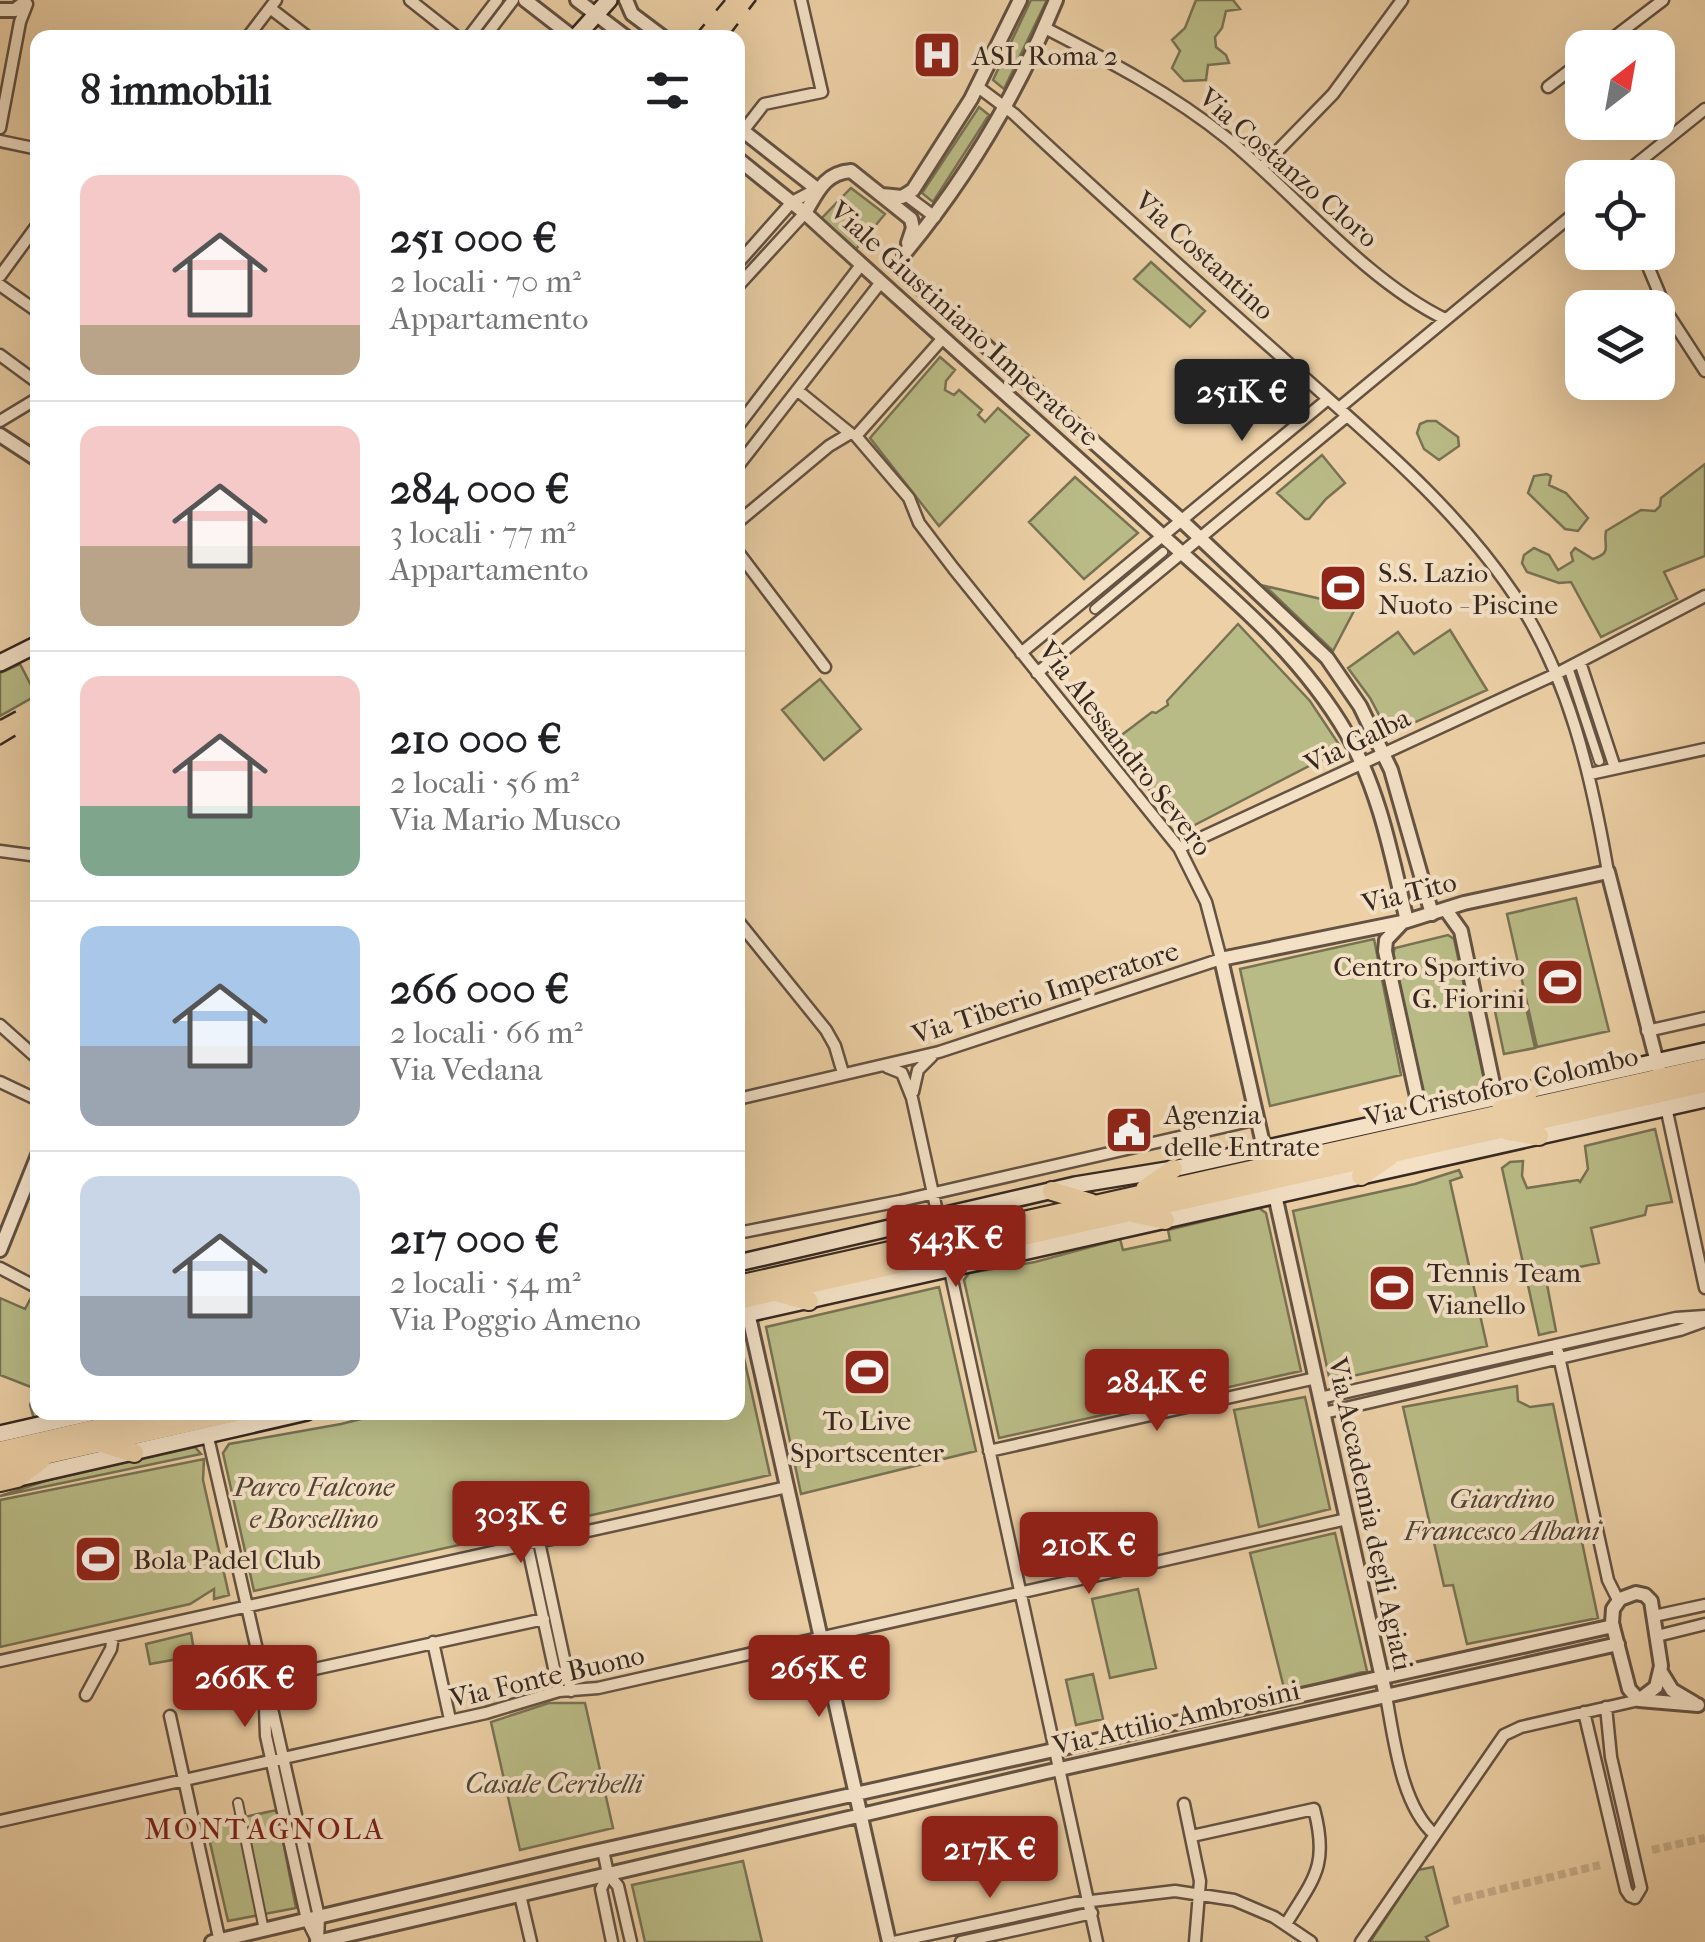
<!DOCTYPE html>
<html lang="it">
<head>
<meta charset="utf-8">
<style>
	:root { --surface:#fff; --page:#f2f2f2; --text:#202124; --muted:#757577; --line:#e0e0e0; --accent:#8f2418 }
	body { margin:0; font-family:"IM FELL French Canon",serif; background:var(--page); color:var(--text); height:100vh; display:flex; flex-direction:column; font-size:38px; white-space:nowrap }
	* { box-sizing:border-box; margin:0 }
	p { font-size:32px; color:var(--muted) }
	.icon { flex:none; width:55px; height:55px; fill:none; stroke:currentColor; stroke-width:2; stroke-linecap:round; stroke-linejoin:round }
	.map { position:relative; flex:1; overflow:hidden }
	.panel { position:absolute; left:30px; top:30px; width:715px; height:1390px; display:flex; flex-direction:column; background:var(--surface); border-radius:20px; box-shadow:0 10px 40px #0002 }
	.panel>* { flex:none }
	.needle { width:65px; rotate:31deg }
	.tools { position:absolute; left:1565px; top:30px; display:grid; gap:20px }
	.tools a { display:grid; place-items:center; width:110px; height:110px; border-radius:20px; background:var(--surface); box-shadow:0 10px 40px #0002; font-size:50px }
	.price { position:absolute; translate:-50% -85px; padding:0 22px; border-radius:10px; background:var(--accent); color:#fff; font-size:32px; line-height:65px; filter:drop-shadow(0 2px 5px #0008) }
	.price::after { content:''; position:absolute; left:50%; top:60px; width:30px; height:22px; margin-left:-15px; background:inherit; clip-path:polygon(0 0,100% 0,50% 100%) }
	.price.on { background:#222; color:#fff }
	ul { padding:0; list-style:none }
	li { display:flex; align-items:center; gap:30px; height:250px; padding:0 50px }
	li+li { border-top:2px solid var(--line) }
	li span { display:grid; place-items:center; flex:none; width:280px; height:200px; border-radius:20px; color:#555 }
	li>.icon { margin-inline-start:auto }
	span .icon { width:120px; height:120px; fill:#fffc; stroke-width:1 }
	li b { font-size:42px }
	h2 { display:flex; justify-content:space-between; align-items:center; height:120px; padding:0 50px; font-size:42px }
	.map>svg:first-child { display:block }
</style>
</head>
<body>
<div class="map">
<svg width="1705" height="1942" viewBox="0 0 1705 1942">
	<rect width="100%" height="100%" fill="#edd0a6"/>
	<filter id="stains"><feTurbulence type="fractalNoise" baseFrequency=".002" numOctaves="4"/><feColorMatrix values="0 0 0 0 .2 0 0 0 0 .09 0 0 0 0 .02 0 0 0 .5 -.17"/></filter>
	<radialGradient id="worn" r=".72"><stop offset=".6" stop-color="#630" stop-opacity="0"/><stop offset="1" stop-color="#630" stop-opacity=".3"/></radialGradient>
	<path fill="#b9bb86" stroke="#787254" stroke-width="2.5" d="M1031,0H1047L1004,89L993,80Z
		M1196,0H1233L1240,9L1226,11L1222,28L1215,37L1216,47L1226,55L1229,63L1208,65L1206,80L1184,81L1172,68L1180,51L1172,40L1185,28Z
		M979,107L989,115L933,202L922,193Z
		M851,188L885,214L856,249L821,219Z
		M1151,262L1205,311L1190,327L1134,279Z
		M940,357L955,370L946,381L945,390L954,395L959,390L982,410L978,415L985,422L998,408L1029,435L939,526L870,438Z
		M1427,421H1436L1458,437L1459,446L1439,460L1424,449L1417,433L1420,424Z
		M1322,455L1345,483L1326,499L1309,519H1305L1277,493Z
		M1705,464V556L1664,572L1677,599L1601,637L1571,582L1559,583L1527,572L1522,563L1524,555L1534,548L1549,555L1558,570L1573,561L1571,553L1575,548L1593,559C1613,552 1603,547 1606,531L1641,510L1655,511L1660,506L1661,498Z
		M1547,474L1551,476L1549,485L1566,493L1588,518L1578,531L1565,529L1528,493L1534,476Z
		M1075,477L1138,533L1084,579L1029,522Z
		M1265,586L1356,607L1333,651Z
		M1238,624L1310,701L1342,749L1183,831L1111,743L1152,712L1156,713L1168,705L1167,701Z
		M1450,630L1487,690L1389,734L1370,698L1348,668L1398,632L1414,654Z
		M20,664L33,689L37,688V695L0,716V673Z
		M820,679L861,729L824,760L782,710Z
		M1576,898L1609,1031L1537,1047L1507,914Z
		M1448,935L1454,939L1485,1084L1480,1094L1433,1105L1425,1102L1393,954L1395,948Z
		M1374,939L1401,1075L1270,1106L1240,969Z
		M1522,990L1535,1048L1504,1054L1492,997Z
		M1655,1129L1672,1202L1647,1206L1645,1215L1591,1228L1599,1263L1545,1274L1556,1331L1539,1335L1502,1168L1510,1162L1523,1161L1522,1176L1527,1188L1578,1180L1580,1182L1588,1169L1585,1146Z
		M1459,1170L1462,1177L1450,1181L1487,1346L1330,1381L1293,1211L1415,1184Z
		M1259,1208L1266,1213L1301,1371L999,1438L964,1280L969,1273L1035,1262L1120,1239L1123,1250L1170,1240L1168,1230Z
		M939,1287L976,1451L801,1494L766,1327Z
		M33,1294L38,1297V1412L57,1413L34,1419L30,1405L36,1389L0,1375V1298L25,1309Z
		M738,1331L770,1475L254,1591L223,1453L229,1444L341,1424L385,1413L738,1412Z
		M1517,1386L1518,1401L1530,1407L1553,1404L1598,1618L1467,1644L1453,1585L1444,1586L1403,1407Z
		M1305,1397L1330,1509L1259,1527L1234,1410Z
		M195,1447L201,1454L0,1496L48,1480Z
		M204,1459L203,1480L229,1595L214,1599V1589L190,1604L0,1647V1500Z
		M1335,1533L1367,1671L1285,1692L1250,1553Z
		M1138,1589L1156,1668L1110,1678L1092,1599Z
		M191,1633L195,1656L150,1664L146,1644Z
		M1093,1674L1103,1719L1076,1725L1066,1680Z
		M549,1703H585L613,1828L520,1850L491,1722Z
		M277,1810L296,1908L228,1921L206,1825Z
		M743,1861L762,1942H645L632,1885Z
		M1433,1867L1448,1926L1426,1937L1429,1942H1370L1418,1870Z"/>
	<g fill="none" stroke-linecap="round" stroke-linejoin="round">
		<path stroke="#c9ae8b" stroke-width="8" stroke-dasharray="8 4" stroke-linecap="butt" d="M1652,1850L1705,1838
			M1453,1901L1600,1865"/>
		<g stroke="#645242" stroke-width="12">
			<path id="pedestrian" d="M1095,609L1163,552
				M1570,673L1599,761
				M238,1803L264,1930"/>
		</g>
		<g stroke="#645242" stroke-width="15">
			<path id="minor" d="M410,0L458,38
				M270,8L309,38
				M1045,28C1109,61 1171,93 1228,139C1297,196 1365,280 1445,319
				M247,38L276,0
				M468,38L497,0
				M484,38L513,0
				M1600,48L1663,0
				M978,87L1014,114C1107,202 1202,286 1296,370C1373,439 1455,507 1513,593C1569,677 1591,774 1608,872
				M1548,87L1582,61
				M0,128L20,22L27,4
				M743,131L764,104L822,92L801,0
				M0,141L38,149
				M1261,168L1333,94L1402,0
				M1619,178L1705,109
				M907,196L935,217
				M1642,252L1668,314L1705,371
				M738,263L792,202L817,189
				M0,276L38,224
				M0,285L38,312
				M738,286L805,213
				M0,355L38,383
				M797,390L851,434
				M1339,408L1582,207
				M0,421L38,398
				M738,426L861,265
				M856,436L943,338
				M738,466L881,282
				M738,522L829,446L849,434
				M738,552L825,667
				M1021,653L1328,399
				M1580,662L1615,768
				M1037,673L1347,416
				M1590,774L1705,749
				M1179,848L1556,674L1705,596
				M0,851L38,856
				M738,921L826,1030L835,1046L843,1073
				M0,1025L38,1059
				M1647,1031L1705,1018
				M887,1067L902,1073L912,1098L943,1239
				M0,1082L38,1100
				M913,1092L918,1070L932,1056
				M738,1099L939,1052L1221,959L1206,902L1179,848L954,569L919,523L909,498L856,436
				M1666,1107L1705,1288
				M738,1233L900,1201L1258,1119
				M949,1266L1097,1942
				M0,1268L38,1288
				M1558,1352L1608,1580L1618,1600
				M1320,1398L1676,1318L1705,1316
				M1324,1413L1680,1330L1705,1321
				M207,1433L264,1680L266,1736L307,1920L318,1942
				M989,1451L1316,1378
				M539,1542L571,1691
				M527,1544L559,1691
				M1654,1616L1705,1605
				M1657,1636L1705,1624
				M433,1642L449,1715
				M0,1661L787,1487
				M264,1680L544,1619
				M86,1695L111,1649L113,1636
				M264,1695L273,1713L319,1917L318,1941
				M1386,1696C1394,1738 1401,1806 1435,1835
				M1584,1712L1626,1890L1630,1896L1635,1898L1641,1888L1611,1757L1606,1707
				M170,1716L220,1942
				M1184,1804L1200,1881L1195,1942
				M0,1821L486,1713L559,1691L598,1688L1347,1519
				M1192,1836L1314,1809C1329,1866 1314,1878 1286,1924
				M603,1850L608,1874L618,1886L631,1942
				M608,1874L601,1889L612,1942
				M520,1895L531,1942
				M894,1942L1075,1903L1175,1891L1234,1900L1274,1917L1311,1942
				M961,1942L1092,1913
				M1361,1942L1504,1735L1521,1727L1639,1700"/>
		</g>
		<g stroke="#645242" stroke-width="18">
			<path id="tertiary" d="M525,0L574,38
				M577,0L627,38
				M626,0L632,14L664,38
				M0,10H15L24,3
				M738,127L817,189
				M738,159L805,213C917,316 1032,416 1144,519C1218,587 1296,646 1347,734C1380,791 1392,858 1407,921
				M882,195L902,197L913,190L971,99L1020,0
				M805,213C817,193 824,173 851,171L911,219L913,228L908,243
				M904,254C968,177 1018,92 1056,0
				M895,265L1181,520L1327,658L1360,706L1391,770L1432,914
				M0,435L38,460
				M1446,910L1461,931L1496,1098
				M1402,923L1386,940L1385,951L1421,1115
				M1266,1157L1221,959L1407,921L1464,903L1608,872L1659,1070
				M1273,1186L1386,1696
				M0,1250L38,1155
				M747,1308L889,1942
				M1636,1593L1645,1595L1651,1601L1661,1666L1656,1687L1639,1700L1629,1689L1612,1623L1613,1609L1620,1599Z
				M1661,1672L1672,1690L1694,1703
				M1639,1700L1698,1705
				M212,1942L585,1854L1613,1626
				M317,1942L1042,1773L1618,1644"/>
		</g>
		<g stroke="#372821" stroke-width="20">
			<path id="secondary" d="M575,38L609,0
				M0,663L38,644
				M738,1263L1075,1185L1173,1169L1705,1051
				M738,1316L1705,1099
				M0,1434L96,1412
				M19,1478L307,1412"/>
		</g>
		<g stroke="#372821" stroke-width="22">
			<path id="primary" d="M1501,1109L1530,1090
				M1508,1131L1539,1136
				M1361,1176L1389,1157
				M1145,1189L1173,1169
				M1052,1191L1091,1203
				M1136,1214L1165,1220
				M738,1285L1705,1068
				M779,1293L809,1301
				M738,1300L1705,1083
				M104,1444L134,1453
				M0,1451L168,1412
				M0,1465L236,1412
				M0,1482L17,1478L41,1460"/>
		</g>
		<use href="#pedestrian" stroke="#f3e0c5" stroke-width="8"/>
		<use href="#minor" stroke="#f3e0c5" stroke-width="10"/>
		<use href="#tertiary" stroke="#f3e0c5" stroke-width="12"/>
		<use href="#secondary" stroke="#f3e0c5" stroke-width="15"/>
		<use href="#primary" stroke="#edd0a6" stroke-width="18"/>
		<path stroke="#372821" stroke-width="2.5" stroke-dasharray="18 18" stroke-linecap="butt" d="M693,38L725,0
			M727,38L756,0
			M0,720L38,699
			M0,745L38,722"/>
	</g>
	<defs>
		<g id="hospital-square" transform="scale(2.5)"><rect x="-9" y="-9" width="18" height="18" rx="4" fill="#8f2418" stroke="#f3e0c5"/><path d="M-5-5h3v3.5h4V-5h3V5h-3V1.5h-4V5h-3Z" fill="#fff"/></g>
		<g id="stadium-square" transform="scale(2.5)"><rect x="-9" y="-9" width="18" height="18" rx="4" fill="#8f2418" stroke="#f3e0c5"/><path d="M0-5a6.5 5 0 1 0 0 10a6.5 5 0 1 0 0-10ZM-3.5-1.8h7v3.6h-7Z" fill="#fff"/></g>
		<g id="civic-square" transform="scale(2.5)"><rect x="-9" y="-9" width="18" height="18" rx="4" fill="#8f2418" stroke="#f3e0c5"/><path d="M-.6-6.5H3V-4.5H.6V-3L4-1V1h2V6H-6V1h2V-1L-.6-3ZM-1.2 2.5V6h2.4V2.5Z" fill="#fff"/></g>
	</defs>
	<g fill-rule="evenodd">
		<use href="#hospital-square" x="937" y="55"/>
		<use href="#stadium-square" x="1343" y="588"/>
		<use href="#stadium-square" x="1560" y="982"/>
		<use href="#civic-square" x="1129" y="1130"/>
		<use href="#stadium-square" x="1392" y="1288"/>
		<use href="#stadium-square" x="867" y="1372"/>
		<use href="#stadium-square" x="98" y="1559"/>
	</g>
	<g text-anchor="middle" stroke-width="8" stroke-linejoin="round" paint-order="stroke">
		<g font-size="28" fill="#372821" stroke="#f3e0c5" text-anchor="start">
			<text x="972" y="65">ASL Roma 2</text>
			<text x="1378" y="582">S.S. Lazio<tspan x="1378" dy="32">Nuoto - Piscine</tspan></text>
			<text x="1525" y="976" text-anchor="end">Centro Sportivo<tspan x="1525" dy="32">G. Fiorini</tspan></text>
			<text x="1164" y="1124">Agenzia<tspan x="1164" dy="32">delle Entrate</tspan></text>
			<text x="1427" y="1282">Tennis Team<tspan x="1427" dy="32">Vianello</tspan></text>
			<text x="867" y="1430" text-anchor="middle">To Live<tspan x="867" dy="32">Sportscenter</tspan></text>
			<text x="133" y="1569">Bola Padel Club</text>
		</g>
		<g font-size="28" fill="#372821" stroke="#f3e0c5">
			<text transform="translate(1289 167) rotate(41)" y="10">Via Costanzo Cloro</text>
			<text transform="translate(1205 255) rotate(42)" y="10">Via Costantino</text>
			<text transform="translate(965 323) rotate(42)" y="10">Viale Giustiniano Imperatore</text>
			<text transform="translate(1357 740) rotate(-26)" y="10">Via Galba</text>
			<text transform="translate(1126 748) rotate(52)" y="10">Via Alessandro Severo</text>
			<text transform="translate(1409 892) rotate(-14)" y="10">Via Tito</text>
			<text transform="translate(1045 992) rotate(-18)" y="10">Via Tiberio Imperatore</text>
			<text transform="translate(1501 1086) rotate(-13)" y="10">Via Cristoforo Colombo</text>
			<text transform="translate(1371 1514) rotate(78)" y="10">Via Accademia degli Agiati</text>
			<text transform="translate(547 1676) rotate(-13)" y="10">Via Fonte Buono</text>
			<text transform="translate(1176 1717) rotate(-13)" y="10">Via Attilio Ambrosini</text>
		</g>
		<g font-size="28" font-style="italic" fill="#514535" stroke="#f3e0c5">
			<text x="314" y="1496">Parco Falcone<tspan x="314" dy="32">e Borsellino</tspan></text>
			<text x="1502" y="1508">Giardino<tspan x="1502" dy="32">Francesco Albani</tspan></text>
			<text x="554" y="1793">Casale Ceribelli</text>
		</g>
		<g font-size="30" letter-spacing="2.5" fill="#7a1f14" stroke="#f3e0c5">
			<text x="265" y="1839">MONTAGNOLA</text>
		</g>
	</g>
	<rect width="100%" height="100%" filter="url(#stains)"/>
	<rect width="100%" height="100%" fill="url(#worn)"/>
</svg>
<div class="tools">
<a><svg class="needle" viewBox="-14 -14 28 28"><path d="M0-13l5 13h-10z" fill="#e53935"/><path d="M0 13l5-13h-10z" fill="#757577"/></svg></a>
<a><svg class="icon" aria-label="locate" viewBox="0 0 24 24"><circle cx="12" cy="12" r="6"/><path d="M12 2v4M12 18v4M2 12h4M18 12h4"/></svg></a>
<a><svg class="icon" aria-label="layers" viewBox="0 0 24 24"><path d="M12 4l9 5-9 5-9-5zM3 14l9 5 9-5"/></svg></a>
</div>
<b class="price on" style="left:1242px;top:444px">251K €</b>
<b class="price" style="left:956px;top:1290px">543K €</b>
<b class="price" style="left:1157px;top:1434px">284K €</b>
<b class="price" style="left:521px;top:1566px">303K €</b>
<b class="price" style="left:1089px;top:1597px">210K €</b>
<b class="price" style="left:819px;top:1720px">265K €</b>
<b class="price" style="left:245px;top:1730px">266K €</b>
<b class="price" style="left:990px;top:1901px">217K €</b>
<section class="panel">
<h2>8 immobili<svg class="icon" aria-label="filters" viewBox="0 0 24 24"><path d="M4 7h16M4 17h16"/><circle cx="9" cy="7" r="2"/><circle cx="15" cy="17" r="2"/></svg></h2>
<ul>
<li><span style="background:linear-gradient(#f6c9c9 75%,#b9a48a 0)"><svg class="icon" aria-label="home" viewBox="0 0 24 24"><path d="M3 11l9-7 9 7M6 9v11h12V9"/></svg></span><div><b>251 000 €</b><p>2 locali · 70 m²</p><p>Appartamento</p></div></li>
<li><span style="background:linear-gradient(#f6c9c9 60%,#b9a48a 0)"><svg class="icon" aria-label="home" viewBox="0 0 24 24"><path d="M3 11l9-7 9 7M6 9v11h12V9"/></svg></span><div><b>284 000 €</b><p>3 locali · 77 m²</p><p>Appartamento</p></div></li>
<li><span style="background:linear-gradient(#f6c9c9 65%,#7fa58c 0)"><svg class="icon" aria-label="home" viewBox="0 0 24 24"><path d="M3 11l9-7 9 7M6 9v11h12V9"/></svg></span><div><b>210 000 €</b><p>2 locali · 56 m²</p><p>Via Mario Musco</p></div></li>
<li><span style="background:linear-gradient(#a9c7e8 60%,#9aa5b1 0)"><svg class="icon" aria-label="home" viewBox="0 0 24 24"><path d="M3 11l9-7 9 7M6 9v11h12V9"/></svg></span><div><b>266 000 €</b><p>2 locali · 66 m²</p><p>Via Vedana</p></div></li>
<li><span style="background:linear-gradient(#c9d6e8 60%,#9aa5b1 0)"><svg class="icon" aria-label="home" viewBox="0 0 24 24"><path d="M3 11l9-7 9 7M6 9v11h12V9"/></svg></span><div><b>217 000 €</b><p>2 locali · 54 m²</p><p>Via Poggio Ameno</p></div></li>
</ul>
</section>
</div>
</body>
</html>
